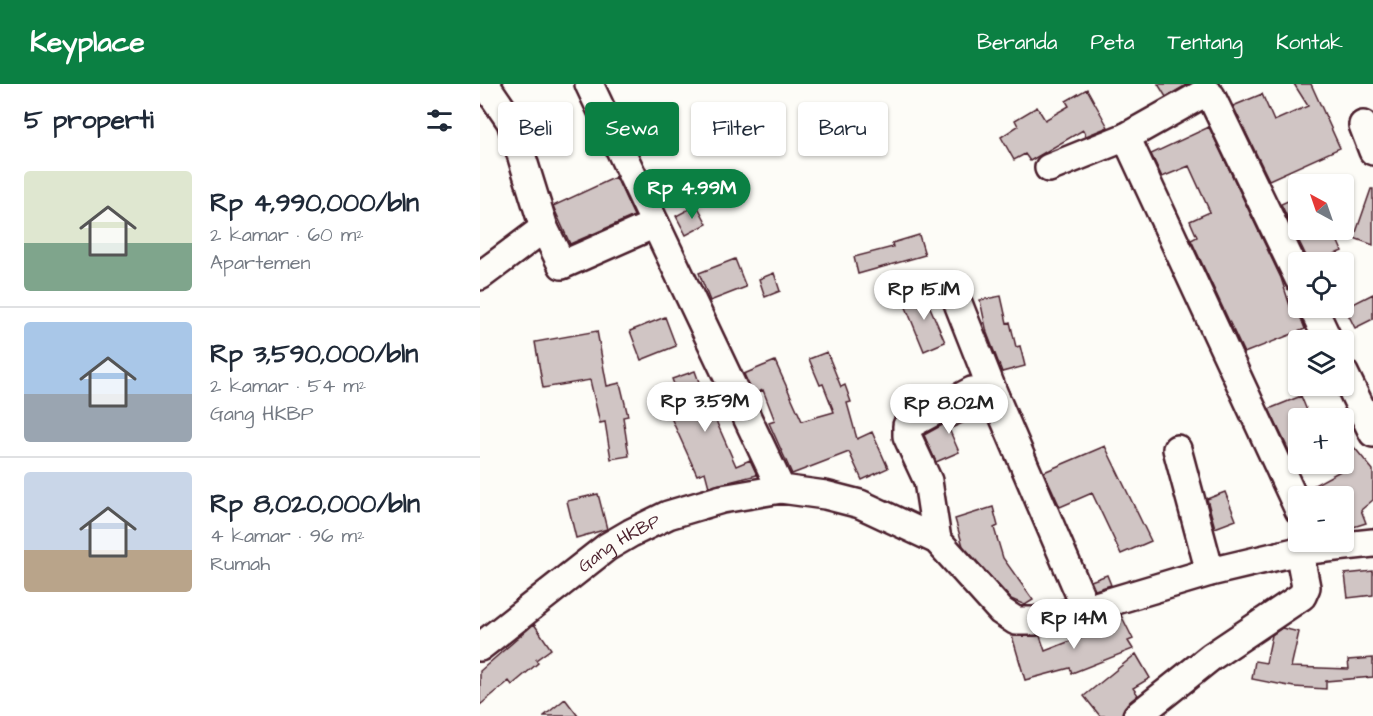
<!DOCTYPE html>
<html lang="id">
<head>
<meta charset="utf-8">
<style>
	:root { --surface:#fff; --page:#f2f2f3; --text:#1f2937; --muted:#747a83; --line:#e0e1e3; --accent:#0b8043 }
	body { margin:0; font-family:"Architects Daughter",sans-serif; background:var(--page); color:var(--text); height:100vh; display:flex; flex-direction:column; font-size:22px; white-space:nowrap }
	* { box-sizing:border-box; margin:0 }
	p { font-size:20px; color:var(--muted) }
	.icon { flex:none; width:33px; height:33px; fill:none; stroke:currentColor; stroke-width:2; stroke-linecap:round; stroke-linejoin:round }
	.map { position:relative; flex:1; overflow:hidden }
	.drawer { display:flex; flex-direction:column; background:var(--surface); width:480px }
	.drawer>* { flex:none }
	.top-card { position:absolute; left:18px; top:18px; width:570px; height:54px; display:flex; gap:12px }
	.needle { width:39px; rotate:320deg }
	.tools { position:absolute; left:808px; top:90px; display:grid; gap:12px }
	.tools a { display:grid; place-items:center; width:66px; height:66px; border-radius:6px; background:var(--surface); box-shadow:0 2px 4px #0004; font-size:30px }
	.price { position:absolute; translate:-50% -51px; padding:0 14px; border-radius:21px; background:#fff; color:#222; font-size:20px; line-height:39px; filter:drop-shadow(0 2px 3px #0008) }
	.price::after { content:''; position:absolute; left:50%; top:36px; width:18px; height:14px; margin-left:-9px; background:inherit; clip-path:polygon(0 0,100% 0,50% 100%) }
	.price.selected { background:var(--accent); color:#fff }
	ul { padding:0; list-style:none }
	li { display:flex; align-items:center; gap:18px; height:150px; padding:0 24px }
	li+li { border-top:2px solid var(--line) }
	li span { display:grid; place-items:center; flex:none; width:168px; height:120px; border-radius:6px; color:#555 }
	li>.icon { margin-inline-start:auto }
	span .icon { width:72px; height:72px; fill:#fffc; stroke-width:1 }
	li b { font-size:26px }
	h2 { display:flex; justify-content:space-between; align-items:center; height:72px; padding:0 24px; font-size:26px }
	.tag { padding:0 21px; border-radius:6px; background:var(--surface); box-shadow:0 2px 4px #0004; font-size:21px; line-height:54px }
	.tag.selected { background:var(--accent); color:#fff }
	header { display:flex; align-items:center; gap:36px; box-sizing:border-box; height:84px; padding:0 30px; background:var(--accent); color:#fff }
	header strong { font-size:28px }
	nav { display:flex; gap:33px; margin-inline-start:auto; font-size:21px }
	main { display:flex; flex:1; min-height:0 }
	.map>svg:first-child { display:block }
</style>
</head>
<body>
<header>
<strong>Keyplace</strong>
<nav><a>Beranda</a><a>Peta</a><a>Tentang</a><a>Kontak</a></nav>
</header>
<main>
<section class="drawer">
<h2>5 properti<svg class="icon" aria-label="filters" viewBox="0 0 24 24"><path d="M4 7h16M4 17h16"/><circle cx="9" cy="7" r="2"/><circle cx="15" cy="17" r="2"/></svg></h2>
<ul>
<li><span style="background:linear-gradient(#dfe7d0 60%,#7fa58c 0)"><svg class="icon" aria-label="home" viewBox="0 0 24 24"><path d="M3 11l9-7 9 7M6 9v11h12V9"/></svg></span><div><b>Rp 4,990,000/bln</b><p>2 kamar · 60 m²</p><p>Apartemen</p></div></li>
<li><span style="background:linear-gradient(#a9c7e8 60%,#9aa5b1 0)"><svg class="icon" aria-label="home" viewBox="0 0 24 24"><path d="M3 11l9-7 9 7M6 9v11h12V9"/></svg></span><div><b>Rp 3,590,000/bln</b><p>2 kamar · 54 m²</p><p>Gang HKBP</p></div></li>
<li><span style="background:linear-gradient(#c9d6e8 65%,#b9a48a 0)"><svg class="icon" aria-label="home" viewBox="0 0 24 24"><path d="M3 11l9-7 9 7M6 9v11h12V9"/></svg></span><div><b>Rp 8,020,000/bln</b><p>4 kamar · 96 m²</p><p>Rumah</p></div></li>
</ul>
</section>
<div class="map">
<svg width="893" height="632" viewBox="0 0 893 632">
	<rect width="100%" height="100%" fill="#fdfcf7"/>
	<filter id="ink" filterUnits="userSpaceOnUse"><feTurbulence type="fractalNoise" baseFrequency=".0167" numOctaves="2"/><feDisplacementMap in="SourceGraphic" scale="12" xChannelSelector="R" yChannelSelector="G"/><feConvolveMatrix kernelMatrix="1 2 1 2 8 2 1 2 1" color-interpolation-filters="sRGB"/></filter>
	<g filter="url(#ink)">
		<path fill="#d0c5c4" stroke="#4a1f2b" stroke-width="1.5" d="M678,0H708L686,13Z
			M814,0H831L860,64L789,96L753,22L782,10L794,37L828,22Z
			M607,5L628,43L606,52L603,46L550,77L545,70L534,76L521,53L538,42L535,36L557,23L565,36L589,22L586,17Z
			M729,43L801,194L812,228L818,226L825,245L764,269L711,156L717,153L710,137L730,128L709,82L682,93L671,70Z
			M136,93L154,132L90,160L73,122Z
			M891,105H893V161L874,154Z
			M819,112V146H845L849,154L855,151L862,167L836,178H829L801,120Z
			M217,121L227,140L206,151L196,132Z
			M439,151L445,171L378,190L374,173L413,163L412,159Z
			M255,175L266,203L230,217L219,189Z
			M294,189L300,207L285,213L279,195Z
			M443,207L465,258L444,267L423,216Z
			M893,210V235L875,244L865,224Z
			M521,212L527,239L530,238L536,263L540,262L545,282L522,288L507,249L500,216Z
			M185,233L196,262L161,276L150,247Z
			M117,247L127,302L140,299L148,332L143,333L149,372L131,375L125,338L120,339L110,296L63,304L55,258Z
			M347,268L361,303L365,301L371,318L367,319L377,355L392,348L408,384L382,396L369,368L312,390L289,339L295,337L283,306L273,310L264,290L295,277L322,337L354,328L343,300L340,301L329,275Z
			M215,287L223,309L236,304L246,326L233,330L256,382L270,376L277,391L229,403L225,388L217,391L187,325L201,319L192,295Z
			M821,312L830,334H819V370L812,373L789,325Z
			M497,322L502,324L505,329L469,345L479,368L456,378L444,351Z
			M864,351L893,386V416L881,426L886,439L864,446V412H830L827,405L864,385Z
			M625,362L671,457L641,470L612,409L580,423L564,388Z
			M745,408L756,436L735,444L727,415Z
			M118,410L127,445L96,454L87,417Z
			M513,423L518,442L514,444L523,474L553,516L545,521L531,515L483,462L475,435Z
			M893,487V511L868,514L865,490Z
			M627,491L631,501L615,506L611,497Z
			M641,531L653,555L648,557L653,565L592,589L590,584L545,596L532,552H560L565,567L613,548L610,541L615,539Z
			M54,540L71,565L56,576L58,579L32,601L29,597L0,621V587Z
			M802,544L819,548L811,583L869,585L868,576L893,574V593L846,597V605L814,603L772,595L775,577L786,579L792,551Z
			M656,570L670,594L653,604L658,611L647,620L642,632H620L604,612Z
			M85,615L98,632H64Z"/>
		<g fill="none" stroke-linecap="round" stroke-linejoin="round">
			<g stroke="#4a1f2b" stroke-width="32">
				<g id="minor">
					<path d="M5,0L31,38L64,144"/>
					<path d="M109,0L301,405"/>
					<path d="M883,41L893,67"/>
					<path d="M646,53L726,8L731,12L819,195"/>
					<path d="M569,84L646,53L819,426"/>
					<path d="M0,192L64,144L82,181L175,140"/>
					<path d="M474,209L515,313"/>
					<path d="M833,224L848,256"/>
					<path d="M864,289L893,349"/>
					<path d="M697,365L730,488"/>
					<path d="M457,456L448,397L427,352V342L492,307L504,306L515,313L606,525"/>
					<path id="s1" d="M0,563L127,463L151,449L188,431L242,415L301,405L345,411L380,420L457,456L521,527L536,537H554L606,525L730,488L819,467L893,459"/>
					<path d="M657,632L731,573L822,512L826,503L819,467"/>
				</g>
			</g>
			<use href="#minor" stroke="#fdfcf7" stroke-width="27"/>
		</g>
	</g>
	<g text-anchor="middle" stroke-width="4.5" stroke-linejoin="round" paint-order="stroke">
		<g font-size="18" fill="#4a1f2b" stroke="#fdfcf7">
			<text dy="6" stroke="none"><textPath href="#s1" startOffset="174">Gang HKBP</textPath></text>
		</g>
	</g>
</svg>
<div class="tools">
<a><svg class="needle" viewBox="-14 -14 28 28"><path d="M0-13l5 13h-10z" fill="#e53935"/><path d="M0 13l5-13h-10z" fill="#747a83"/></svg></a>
<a><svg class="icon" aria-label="locate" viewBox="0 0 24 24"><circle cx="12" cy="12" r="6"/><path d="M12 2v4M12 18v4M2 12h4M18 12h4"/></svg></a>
<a><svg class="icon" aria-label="layers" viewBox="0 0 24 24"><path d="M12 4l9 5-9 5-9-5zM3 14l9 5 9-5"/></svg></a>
<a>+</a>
<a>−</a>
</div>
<b class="price selected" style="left:212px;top:136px">Rp 4.99M</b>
<b class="price" style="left:444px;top:237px">Rp 15.1M</b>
<b class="price" style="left:225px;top:349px">Rp 3.59M</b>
<b class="price" style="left:469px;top:351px">Rp 8.02M</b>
<b class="price" style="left:594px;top:566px">Rp 14M</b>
<div class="top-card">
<a class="tag">Beli</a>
<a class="tag selected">Sewa</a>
<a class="tag">Filter</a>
<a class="tag">Baru</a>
</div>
</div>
</main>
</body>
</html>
